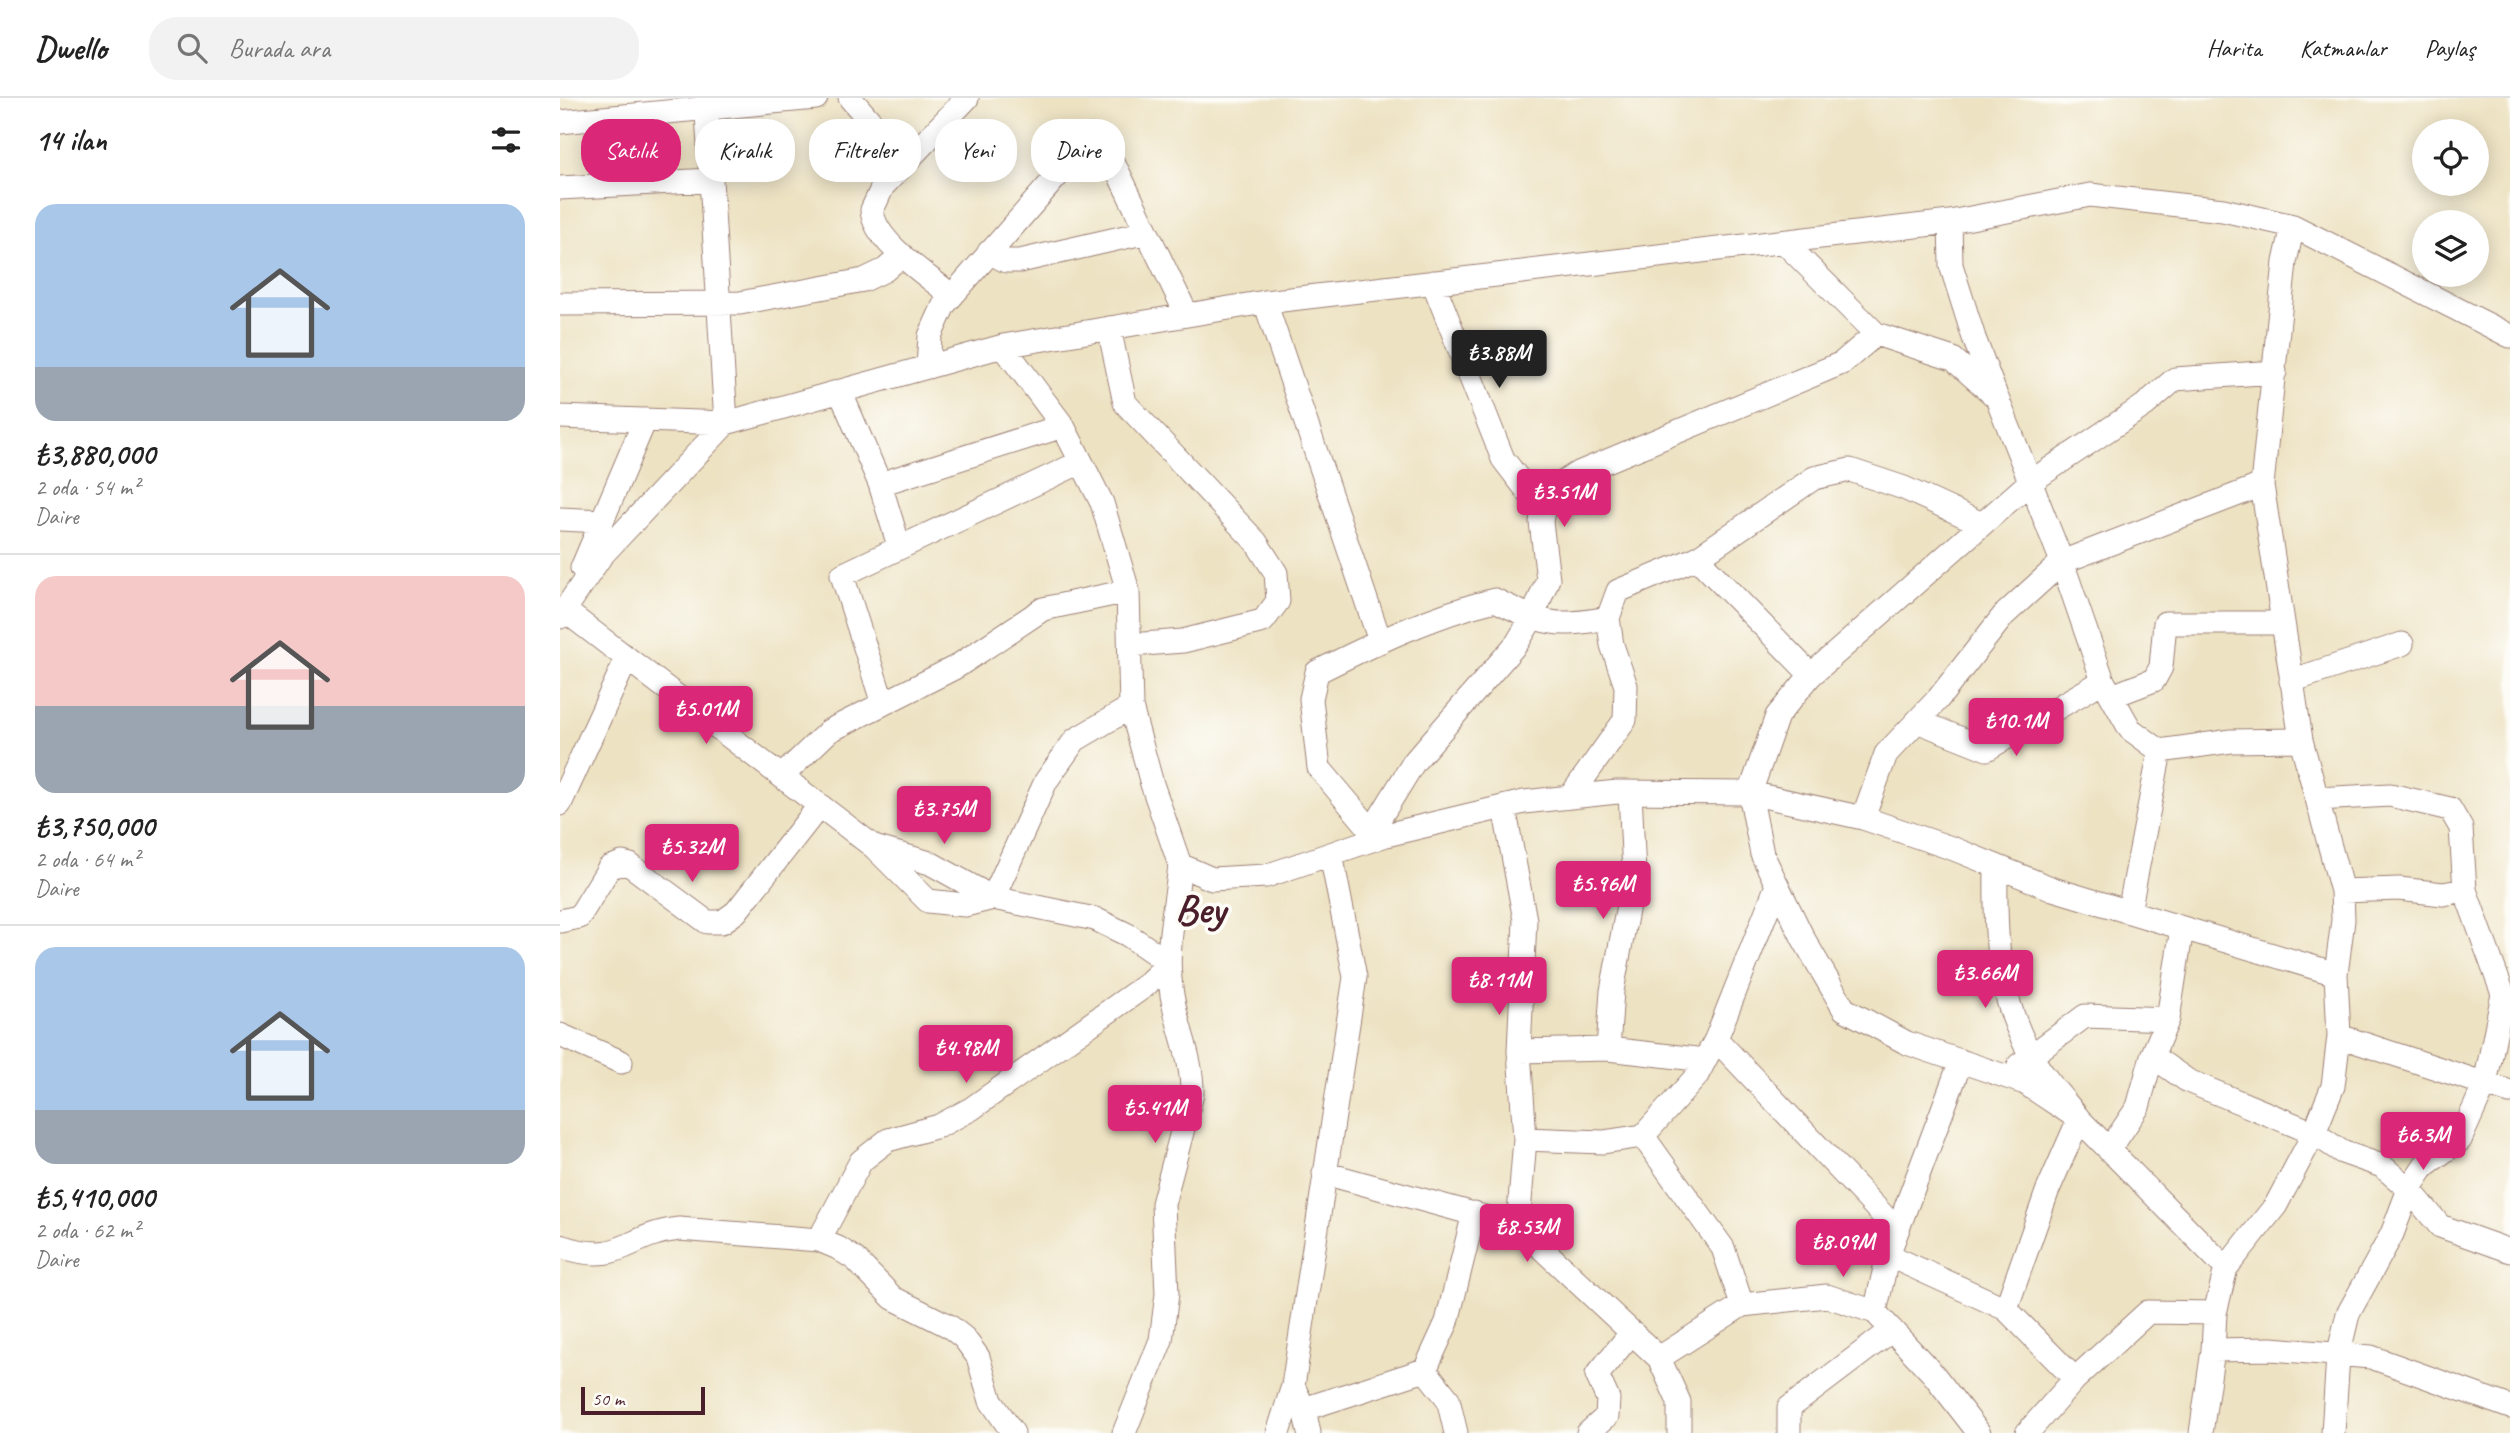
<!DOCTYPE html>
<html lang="tr">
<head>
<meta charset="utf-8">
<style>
	:root { --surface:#fff; --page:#f2f2f2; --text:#222; --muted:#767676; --line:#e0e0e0; --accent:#db2777 }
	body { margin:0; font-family:Caveat,sans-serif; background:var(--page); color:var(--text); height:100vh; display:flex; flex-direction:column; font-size:26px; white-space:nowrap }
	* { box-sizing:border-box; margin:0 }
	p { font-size:23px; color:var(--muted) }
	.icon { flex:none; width:38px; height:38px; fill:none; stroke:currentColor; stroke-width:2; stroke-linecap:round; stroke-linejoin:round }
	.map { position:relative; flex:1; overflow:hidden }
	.panel { display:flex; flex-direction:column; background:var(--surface); width:560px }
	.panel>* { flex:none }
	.hud { position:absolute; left:21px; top:21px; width:665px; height:63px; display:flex; gap:14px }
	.fabs { position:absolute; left:1852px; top:21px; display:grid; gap:14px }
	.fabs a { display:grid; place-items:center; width:77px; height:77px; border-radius:50%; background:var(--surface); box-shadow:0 4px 18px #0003; font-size:35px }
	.scale { position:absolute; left:21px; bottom:18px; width:124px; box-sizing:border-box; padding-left:7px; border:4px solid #4a1f2b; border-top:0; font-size:19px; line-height:24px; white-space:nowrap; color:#4a1f2b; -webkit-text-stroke:5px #fdfcf7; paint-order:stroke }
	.price { position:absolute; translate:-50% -60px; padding:0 16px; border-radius:7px; background:var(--accent); color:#fff; font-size:23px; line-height:46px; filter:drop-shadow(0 2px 4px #0008) }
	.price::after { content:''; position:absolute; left:50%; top:42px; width:21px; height:16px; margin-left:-10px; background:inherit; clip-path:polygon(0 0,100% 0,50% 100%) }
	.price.on { background:#222; color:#fff }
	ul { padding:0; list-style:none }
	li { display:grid; align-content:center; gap:14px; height:371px; padding:0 35px }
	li+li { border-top:2px solid var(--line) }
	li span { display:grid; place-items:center; height:217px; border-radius:21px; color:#555 }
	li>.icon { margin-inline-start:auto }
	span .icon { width:126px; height:126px; fill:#fffc; stroke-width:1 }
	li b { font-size:30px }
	h2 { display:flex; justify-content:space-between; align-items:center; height:84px; padding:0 35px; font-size:30px }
	.chip { padding:0 24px; border-radius:28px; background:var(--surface); box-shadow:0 4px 18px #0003; font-size:24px; line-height:63px }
	.chip.on { background:var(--accent); color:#fff }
	header { display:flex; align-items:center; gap:42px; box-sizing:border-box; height:98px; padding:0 35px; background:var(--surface); border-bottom:2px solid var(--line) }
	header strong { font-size:33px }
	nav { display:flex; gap:38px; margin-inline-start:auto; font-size:24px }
	.search { width:490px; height:63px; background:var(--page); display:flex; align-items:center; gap:18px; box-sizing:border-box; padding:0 24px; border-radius:28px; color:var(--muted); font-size:26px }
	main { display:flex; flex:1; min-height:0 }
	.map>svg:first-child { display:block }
</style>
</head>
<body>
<header>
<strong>Dwello</strong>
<div class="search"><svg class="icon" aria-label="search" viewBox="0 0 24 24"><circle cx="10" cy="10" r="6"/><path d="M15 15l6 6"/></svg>Burada ara</div>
<nav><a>Harita</a><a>Katmanlar</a><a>Paylaş</a></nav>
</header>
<main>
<section class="panel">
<h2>14 ilan<svg class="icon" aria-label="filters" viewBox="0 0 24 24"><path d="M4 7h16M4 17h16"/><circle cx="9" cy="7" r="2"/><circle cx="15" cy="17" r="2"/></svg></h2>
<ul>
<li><span style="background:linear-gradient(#a9c7e8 75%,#9aa5b1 0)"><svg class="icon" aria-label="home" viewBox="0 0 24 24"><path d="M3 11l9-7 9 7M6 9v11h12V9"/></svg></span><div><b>₺3,880,000</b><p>2 oda · 54 m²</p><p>Daire</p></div></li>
<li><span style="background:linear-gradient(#f6c9c9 60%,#9aa5b1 0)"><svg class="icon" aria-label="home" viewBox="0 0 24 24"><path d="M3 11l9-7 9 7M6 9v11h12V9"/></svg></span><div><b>₺3,750,000</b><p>2 oda · 64 m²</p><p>Daire</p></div></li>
<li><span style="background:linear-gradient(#a9c7e8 75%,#9aa5b1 0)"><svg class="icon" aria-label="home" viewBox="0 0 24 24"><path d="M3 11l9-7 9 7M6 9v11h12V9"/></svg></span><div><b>₺5,410,000</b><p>2 oda · 62 m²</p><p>Daire</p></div></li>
</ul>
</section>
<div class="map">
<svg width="1950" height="1335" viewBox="0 0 1950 1335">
	<rect width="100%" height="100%" fill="#fdfcf7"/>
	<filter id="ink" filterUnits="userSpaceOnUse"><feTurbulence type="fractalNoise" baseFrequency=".0143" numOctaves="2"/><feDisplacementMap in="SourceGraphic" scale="14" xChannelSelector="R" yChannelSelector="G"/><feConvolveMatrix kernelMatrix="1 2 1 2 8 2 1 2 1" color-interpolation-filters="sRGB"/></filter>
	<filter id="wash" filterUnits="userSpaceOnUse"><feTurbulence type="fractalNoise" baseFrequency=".00686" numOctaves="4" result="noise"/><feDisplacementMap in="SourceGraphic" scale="28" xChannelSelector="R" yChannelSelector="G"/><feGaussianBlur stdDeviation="1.57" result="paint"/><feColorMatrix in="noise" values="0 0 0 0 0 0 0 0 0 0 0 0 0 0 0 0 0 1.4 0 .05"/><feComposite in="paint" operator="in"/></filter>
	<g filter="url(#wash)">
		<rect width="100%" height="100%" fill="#ede2c2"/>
	</g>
	<g filter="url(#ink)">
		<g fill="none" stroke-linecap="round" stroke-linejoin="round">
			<g stroke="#9c8076" stroke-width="25">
				<path id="minor" d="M290,0L346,64
					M0,24L256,0
					M0,90L151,82
					M1390,124L1391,167L1414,240L1435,295
					M1224,144L1316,236L1393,261L1437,300L1502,464L1543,583L1570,631L1600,653
					M429,154L446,163H460L587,134
					M873,184L943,361L983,413
					M391,197C367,177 314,144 312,112L323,88L407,0
					M705,204L820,543
					M0,206L180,205L304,182L325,172L342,157
					M549,230L565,305L696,444L716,475L718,503L703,523L623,543L570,547
					M443,248L503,328L542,405L568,493L571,609L592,686L620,767L652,781L706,778L826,737L964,704L1057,694L1190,695L1303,720L1394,751L1493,791L1776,876
					M368,269L370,238L384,207L532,38L543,48L558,74L627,217
					M280,293L320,386L339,448
					M0,319L166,325L443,248L705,204L1390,124L1530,97L1663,112L1733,128L1950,238
					M320,386L503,328
					M0,421L42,423
					M1137,460L1251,577
					M22,470L85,322
					M4,512L314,749L368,803L405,807L433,800
					M0,519L41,458L166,325L146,0
					M1731,583L1842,546
					M1552,598L1594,582L1601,569L1605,525H1723
					M323,606L282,477L521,364
					M1357,623L1427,651L1543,583
					M222,678L269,633L396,569L483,511L568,493
					M1010,699L1065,622L1066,588L1052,547L1048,520L1058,493L1137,460L1254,380L1290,372L1344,390L1422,426
					M1758,701L1830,697L1890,711L1901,730L1905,792L1943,896L1925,986L1900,1042L1865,1067L1849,1091L1832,1136L1788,1216L1778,1258L1773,1335
					M0,706L67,560
					M944,709L965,822L959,953L965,1041L958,1128
					M1303,720L1326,656L1378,601L1444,517L1502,464L1702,387
					M812,733L759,670L751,601L757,574C815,545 873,517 935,502C984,526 994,530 1048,520
					M805,744L854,664L957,545L972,520L988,481L981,424L986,396L1016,376L1282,265L1316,236
					M1436,768C1435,838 1436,893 1470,956C1482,979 1503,1000 1519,1021L1487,1094L1446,1211
					M1782,793L1839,791L1883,796L1905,792
					M433,800L486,683L515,642L571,609
					M1569,814L1600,653L1671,643L1741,642
					M0,823L19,819L49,770L62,765L70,767L147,824H162L176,814L260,707
					M0,937L61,964
					M1779,938L1950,994
					M1156,941L1337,1132
					M1048,951L1052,893L1074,775L1070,695
					M959,953L1048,951L1145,962
					M1592,958L1628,983L1754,1035L1782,1054L1822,1068L1849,1091L1880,1128L1950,1153
					M1459,967L1525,918L1608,921
					M1083,1038L1163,1150L1182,1207
					M965,1041L1043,1044L1083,1038L1136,979L1156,941L1217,787
					M1549,1052L1578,1009L1592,958L1608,921L1622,830
					M764,1075L958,1128L1099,1260L1119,1304V1335
					M259,1142L301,1063L328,1042L379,1028L411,1011L586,887L609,865L568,837L535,821L433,800L370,765L314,749
					M0,1148C63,1169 64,1137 119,1131L259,1142L278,1150L295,1161L333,1200L389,1228L404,1240L418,1259L431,1303L453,1335
					M1328,1157L1446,1211L1515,1281
					M1666,1170L1519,1021L1465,985L1347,945L1284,911L1243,840L1202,756L1190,695L1217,618L1251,577L1469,385L1585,307L1615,281L1715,274
					M1315,1214L1328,1157L1401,963
					M1653,1252L1712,1251L1811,1259L1950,1309
					M1099,1260L1182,1207L1267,1198L1315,1214L1374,1277L1419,1335
					M744,1311L865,1272
					M564,1335L601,1242L607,1196L603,1106L632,996C633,959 615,926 611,890C605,850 616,806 620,767
					M718,1335L733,1288
					M749,1335L744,1311L733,1288L795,879L771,756
					M896,1335L888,1301L865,1272L887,1224L914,1115
					M1028,1335L1047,1318L1048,1301L1037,1277L1072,1234
					M1229,1335V1310L1332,1232
					M1467,1335L1515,1281L1588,1214L1655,1215
					M1641,1335L1653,1252L1655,1215L1666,1170L1716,1107L1754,1035L1773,988L1779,938L1776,876L1783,822L1782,793L1741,642L1702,387L1725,164L1733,128"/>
			</g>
			<use href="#minor" stroke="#fff" stroke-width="23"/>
		</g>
	</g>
	<g text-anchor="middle" stroke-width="7" stroke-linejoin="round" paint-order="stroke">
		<g font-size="42" font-weight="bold" fill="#4a1f2b" stroke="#fdfcf7">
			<text x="640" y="825">Bey</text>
		</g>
	</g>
</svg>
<div class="fabs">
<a><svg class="icon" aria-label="locate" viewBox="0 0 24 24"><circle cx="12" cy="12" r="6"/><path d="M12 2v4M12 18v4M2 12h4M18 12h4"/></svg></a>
<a><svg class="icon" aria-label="layers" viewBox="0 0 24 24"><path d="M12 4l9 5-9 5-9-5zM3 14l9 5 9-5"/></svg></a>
</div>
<div class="scale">50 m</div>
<b class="price on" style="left:939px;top:292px">₺3.88M</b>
<b class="price" style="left:1004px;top:431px">₺3.51M</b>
<b class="price" style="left:146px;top:648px">₺5.01M</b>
<b class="price" style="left:1456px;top:660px">₺10.1M</b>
<b class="price" style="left:384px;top:748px">₺3.75M</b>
<b class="price" style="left:132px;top:786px">₺5.32M</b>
<b class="price" style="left:1043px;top:823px">₺5.96M</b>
<b class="price" style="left:1425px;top:912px">₺3.66M</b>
<b class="price" style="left:939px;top:919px">₺8.11M</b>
<b class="price" style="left:406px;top:987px">₺4.98M</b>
<b class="price" style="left:595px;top:1047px">₺5.41M</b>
<b class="price" style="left:1863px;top:1074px">₺6.3M</b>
<b class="price" style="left:967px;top:1166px">₺8.53M</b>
<b class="price" style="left:1283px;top:1181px">₺8.09M</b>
<div class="hud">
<a class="chip on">Satılık</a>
<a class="chip">Kiralık</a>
<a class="chip">Filtreler</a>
<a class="chip">Yeni</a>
<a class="chip">Daire</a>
</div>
</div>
</main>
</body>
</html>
